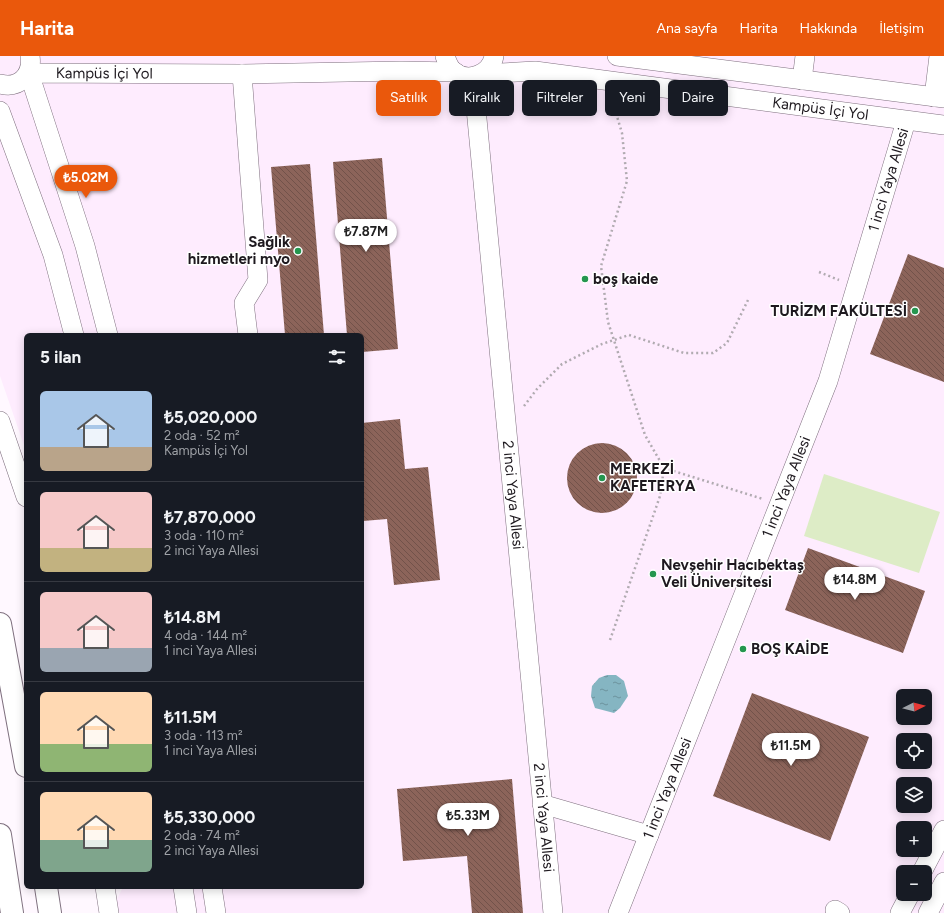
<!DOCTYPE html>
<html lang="tr">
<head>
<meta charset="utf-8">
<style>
	:root { --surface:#171b24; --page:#20242c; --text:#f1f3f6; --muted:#9ea1a6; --line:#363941; --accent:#ea580c }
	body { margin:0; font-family:Figtree,sans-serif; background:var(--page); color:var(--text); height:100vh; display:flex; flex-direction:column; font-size:15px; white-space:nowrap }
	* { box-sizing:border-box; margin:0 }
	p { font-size:13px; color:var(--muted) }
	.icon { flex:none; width:22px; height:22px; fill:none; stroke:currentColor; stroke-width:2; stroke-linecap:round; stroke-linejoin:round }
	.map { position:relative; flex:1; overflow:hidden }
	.panel { position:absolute; left:24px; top:277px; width:340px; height:556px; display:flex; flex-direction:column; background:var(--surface); border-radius:6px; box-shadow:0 2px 10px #0003 }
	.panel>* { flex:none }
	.guide { position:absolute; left:376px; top:24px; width:380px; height:36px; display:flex; gap:8px }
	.needle { width:26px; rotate:84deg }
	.tools { position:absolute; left:896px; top:633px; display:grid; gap:8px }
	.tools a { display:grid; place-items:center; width:36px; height:36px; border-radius:6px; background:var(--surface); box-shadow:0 2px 10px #0003; font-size:20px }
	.price { position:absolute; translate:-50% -34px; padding:0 9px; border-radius:14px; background:#fff; color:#222; font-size:13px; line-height:26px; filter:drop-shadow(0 1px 2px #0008) }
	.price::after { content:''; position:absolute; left:50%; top:24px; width:12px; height:9px; margin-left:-6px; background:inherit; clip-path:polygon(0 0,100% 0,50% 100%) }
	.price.selected { background:var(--accent); color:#fff }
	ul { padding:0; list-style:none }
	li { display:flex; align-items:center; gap:12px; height:100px; padding:0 16px }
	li+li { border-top:1px solid var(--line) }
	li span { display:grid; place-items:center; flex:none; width:112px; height:80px; border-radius:6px; color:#555 }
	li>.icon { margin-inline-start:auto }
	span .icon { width:48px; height:48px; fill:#fffc; stroke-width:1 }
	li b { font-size:17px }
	h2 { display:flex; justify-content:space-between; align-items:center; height:48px; padding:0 16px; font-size:17px }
	.pill { padding:0 14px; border-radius:6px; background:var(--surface); box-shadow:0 2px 10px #0003; font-size:14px; line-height:36px }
	.pill.selected { background:var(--accent); color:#fff }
	header { display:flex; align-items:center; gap:24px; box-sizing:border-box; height:56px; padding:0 20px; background:var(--accent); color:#fff }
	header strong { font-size:19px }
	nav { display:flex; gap:22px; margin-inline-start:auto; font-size:14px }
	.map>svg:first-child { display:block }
</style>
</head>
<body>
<header>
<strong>Harita</strong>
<nav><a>Ana sayfa</a><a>Harita</a><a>Hakkında</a><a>İletişim</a></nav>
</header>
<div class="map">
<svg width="944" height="857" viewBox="0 0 944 857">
	<defs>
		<pattern id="water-ripples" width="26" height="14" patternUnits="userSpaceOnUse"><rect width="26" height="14" fill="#85b5c2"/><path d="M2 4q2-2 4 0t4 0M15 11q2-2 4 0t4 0" fill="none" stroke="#6c929d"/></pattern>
		<pattern id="building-back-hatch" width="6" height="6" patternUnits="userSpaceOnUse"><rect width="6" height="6" fill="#8c645a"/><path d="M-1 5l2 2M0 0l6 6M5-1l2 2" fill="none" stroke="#72524a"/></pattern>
	</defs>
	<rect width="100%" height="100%" fill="#fff8ff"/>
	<path fill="#feecfe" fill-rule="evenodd" d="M0,0H944V857H115L114,849L123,831H362V279H26V395L0,320ZM903,640H925V662H903ZM903,684H925V706H903ZM903,728H925V750H903ZM903,772H925V794H903ZM903,816H925V838H903Z"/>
	<path fill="#ddecc6" d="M824,418L940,456L919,517L804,480Z"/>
	<path fill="url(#water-ripples)" d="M607,619H616L624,625L628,640L620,652L614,657L595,652L591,640L592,630L599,622Z"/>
	<path fill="url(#building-back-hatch)" d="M382,102L398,293L362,296V279H347L333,106Z
		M310,108L324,279H285L271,111Z
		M908,198L944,212V326L870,298Z
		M400,363L405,413L428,411L440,524L394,529L387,463L363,465L362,367Z
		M567 422a35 35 0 1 1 70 0a35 35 0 1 1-70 0Z
		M808,492L925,535L903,597L785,554Z
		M752,637L869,681L830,785L713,740Z
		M512,723L523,857H472L467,800L403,805L397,733Z"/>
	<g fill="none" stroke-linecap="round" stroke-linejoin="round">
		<g stroke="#7f707f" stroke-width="20">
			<g id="minor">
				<path d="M445,0C447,6 449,12 454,16C469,27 491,18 494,0"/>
				<path d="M617,0L944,42"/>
				<path d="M242,18L258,224L244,247L248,279"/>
				<path id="s1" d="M482,18L535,15L944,69"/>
				<path id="s2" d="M473,21L553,857"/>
				<path d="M802,24L805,0"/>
				<path d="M0,28C19,33 33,19 30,0"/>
				<path d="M934,41L939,0"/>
				<path d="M0,55L53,199L74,279"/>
				<path id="s3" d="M108,279L85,190L29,17L242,18L401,15L455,16"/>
				<path d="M0,365L26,441"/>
				<path d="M542,748L649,779"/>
				<path d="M922,816L944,774"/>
				<path d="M105,831L109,857"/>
				<path d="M183,831L187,857"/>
				<path d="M212,831L216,857"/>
				<path d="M835,854L840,857"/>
				<path id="s4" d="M618,857L828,325L906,65"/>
				<path d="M900,857L910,838"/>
				<path d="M928,857L944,826"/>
			</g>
		</g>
		<g stroke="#7f707f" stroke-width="24">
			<path id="highway" d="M0,568L26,710
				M0,779L12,857
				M46,831L50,857"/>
		</g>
		<path stroke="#b1abb1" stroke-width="2.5" stroke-dasharray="2 3" stroke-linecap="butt" d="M819,216L839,224
			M524,350L537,333L562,308L602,288L629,279L684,297H713L727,287L748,244
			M664,412L763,443
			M610,584L650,469L660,440L664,412L645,379L608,266L601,210L627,125L622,77L612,44"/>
		<use href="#minor" stroke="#fff" stroke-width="19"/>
		<use href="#highway" stroke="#fff" stroke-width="22"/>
	</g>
	<g fill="#25964f" stroke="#fff" stroke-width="1.5">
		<circle cx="298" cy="195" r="4"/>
		<circle cx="585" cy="223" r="4"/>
		<circle cx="915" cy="255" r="4"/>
		<circle cx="602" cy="422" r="4"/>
		<circle cx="653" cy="518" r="4"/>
		<circle cx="743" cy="593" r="4"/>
	</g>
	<g text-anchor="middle" stroke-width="3" stroke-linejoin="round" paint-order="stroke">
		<g font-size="15" fill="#1e191f" stroke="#fff">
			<text dy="5" stroke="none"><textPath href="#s3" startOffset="349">Kampüs İçi Yol</textPath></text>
			<text dy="5" stroke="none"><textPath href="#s1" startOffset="341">Kampüs İçi Yol</textPath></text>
			<text dy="5" stroke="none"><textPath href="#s4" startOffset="782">1 inci Yaya Allesi</textPath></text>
			<text dy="5" stroke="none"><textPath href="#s4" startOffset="458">1 inci Yaya Allesi</textPath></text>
			<text dy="5" stroke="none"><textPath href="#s2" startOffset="420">2 inci Yaya Allesi</textPath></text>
			<text dy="5" stroke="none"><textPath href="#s4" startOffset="134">1 inci Yaya Allesi</textPath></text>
			<text dy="5" stroke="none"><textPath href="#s2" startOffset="744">2 inci Yaya Allesi</textPath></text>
		</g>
		<g font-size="15" font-weight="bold" fill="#1e191f" stroke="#fff" text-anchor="start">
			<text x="290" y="191" text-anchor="end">Sağlık<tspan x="290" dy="17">hizmetleri myo</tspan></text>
			<text x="593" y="228">boş kaide</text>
			<text x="907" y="260" text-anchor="end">TURİZM FAKÜLTESİ</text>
			<text x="610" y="418">MERKEZİ<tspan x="610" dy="17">KAFETERYA</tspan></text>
			<text x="661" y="514">Nevşehir Hacıbektaş<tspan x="661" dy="17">Veli Üniversitesi</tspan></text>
			<text x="751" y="598">BOŞ KAİDE</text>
		</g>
	</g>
</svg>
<div class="tools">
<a><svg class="needle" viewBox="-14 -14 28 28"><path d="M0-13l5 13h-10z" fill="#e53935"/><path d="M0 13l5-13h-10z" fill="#9ea1a6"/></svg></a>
<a><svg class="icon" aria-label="locate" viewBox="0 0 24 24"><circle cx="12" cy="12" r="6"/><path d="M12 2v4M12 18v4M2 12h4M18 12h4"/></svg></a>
<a><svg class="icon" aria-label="layers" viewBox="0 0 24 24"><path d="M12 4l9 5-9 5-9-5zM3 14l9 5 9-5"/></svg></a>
<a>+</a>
<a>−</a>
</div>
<b class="price selected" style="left:86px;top:143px">₺5.02M</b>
<b class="price" style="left:366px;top:197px">₺7.87M</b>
<b class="price" style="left:855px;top:545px">₺14.8M</b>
<b class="price" style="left:791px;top:711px">₺11.5M</b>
<b class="price" style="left:468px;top:781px">₺5.33M</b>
<div class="guide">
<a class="pill selected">Satılık</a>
<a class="pill">Kiralık</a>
<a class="pill">Filtreler</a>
<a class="pill">Yeni</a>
<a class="pill">Daire</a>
</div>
<section class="panel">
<h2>5 ilan<svg class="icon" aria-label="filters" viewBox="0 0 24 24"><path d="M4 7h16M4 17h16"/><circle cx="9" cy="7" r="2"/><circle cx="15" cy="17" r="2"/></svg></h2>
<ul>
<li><span style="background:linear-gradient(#a9c7e8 70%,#b9a48a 0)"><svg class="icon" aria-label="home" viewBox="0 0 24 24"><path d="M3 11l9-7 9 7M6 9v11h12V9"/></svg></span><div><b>₺5,020,000</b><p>2 oda · 52 m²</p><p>Kampüs İçi Yol</p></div></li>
<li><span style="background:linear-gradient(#f6c9c9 70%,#c2b280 0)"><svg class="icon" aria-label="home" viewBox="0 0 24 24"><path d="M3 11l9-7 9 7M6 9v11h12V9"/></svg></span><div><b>₺7,870,000</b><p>3 oda · 110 m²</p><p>2 inci Yaya Allesi</p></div></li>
<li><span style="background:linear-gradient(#f6c9c9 70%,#9aa5b1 0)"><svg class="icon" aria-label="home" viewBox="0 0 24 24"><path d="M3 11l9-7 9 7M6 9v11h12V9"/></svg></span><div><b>₺14.8M</b><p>4 oda · 144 m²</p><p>1 inci Yaya Allesi</p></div></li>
<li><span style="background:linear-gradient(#ffd9b3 65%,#8fb573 0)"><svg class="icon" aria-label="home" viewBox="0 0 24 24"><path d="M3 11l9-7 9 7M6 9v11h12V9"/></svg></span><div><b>₺11.5M</b><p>3 oda · 113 m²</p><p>1 inci Yaya Allesi</p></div></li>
<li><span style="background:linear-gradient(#ffd9b3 60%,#7fa58c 0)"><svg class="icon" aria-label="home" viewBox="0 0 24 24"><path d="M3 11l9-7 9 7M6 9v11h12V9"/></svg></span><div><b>₺5,330,000</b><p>2 oda · 74 m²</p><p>2 inci Yaya Allesi</p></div></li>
</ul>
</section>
</div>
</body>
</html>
